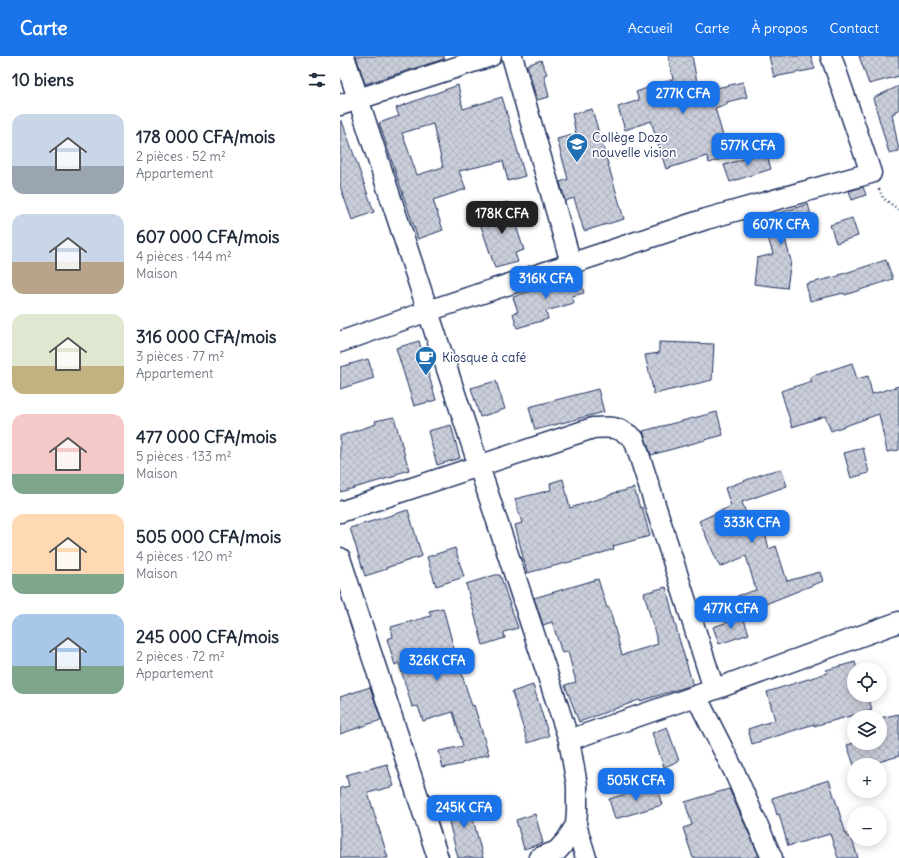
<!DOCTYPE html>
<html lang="fr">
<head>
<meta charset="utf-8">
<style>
	:root { --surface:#fff; --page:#f6f6f7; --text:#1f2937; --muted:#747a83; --accent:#1a73e8 }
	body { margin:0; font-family:Delius,sans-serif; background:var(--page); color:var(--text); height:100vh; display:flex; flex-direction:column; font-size:15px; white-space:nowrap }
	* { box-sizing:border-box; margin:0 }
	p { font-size:13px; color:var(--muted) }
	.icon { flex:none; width:22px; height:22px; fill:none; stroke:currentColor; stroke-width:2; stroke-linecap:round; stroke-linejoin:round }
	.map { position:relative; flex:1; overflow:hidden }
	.panel { display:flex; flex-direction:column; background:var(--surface); width:340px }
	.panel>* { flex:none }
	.buttons { position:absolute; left:507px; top:606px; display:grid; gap:8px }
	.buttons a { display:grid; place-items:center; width:40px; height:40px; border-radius:50%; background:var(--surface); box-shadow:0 2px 10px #0003; font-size:20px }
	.price { position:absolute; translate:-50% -34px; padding:0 9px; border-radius:8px; background:var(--accent); color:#fff; font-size:13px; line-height:26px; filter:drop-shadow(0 1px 2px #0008) }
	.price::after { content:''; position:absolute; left:50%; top:24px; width:12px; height:9px; margin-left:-6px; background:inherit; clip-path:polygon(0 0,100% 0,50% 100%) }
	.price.current { background:#222; color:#fff }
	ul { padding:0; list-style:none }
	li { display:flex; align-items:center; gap:12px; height:100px; padding:0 12px }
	li span { display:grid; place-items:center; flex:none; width:112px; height:80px; border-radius:12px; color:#555 }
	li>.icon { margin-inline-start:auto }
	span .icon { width:48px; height:48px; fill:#fffc; stroke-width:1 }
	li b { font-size:17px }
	h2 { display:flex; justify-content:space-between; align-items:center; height:48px; padding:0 12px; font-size:17px }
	header { display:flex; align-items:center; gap:24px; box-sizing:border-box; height:56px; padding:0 20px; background:var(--accent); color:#fff }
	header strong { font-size:19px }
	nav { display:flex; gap:22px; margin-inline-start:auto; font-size:14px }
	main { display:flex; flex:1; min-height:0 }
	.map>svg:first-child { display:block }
</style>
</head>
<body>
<header>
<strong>Carte</strong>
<nav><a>Accueil</a><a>Carte</a><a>À propos</a><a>Contact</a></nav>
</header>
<main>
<section class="panel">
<h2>10 biens<svg class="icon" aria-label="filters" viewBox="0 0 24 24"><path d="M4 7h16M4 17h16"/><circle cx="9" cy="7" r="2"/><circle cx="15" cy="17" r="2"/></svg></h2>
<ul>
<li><span style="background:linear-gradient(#c9d6e8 65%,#9aa5b1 0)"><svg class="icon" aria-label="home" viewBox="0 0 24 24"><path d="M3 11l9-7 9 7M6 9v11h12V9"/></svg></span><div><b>178 000 CFA/mois</b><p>2 pièces · 52 m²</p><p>Appartement</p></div></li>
<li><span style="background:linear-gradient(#c9d6e8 60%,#b9a48a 0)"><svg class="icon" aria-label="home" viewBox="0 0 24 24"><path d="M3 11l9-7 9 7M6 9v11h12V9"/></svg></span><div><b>607 000 CFA/mois</b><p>4 pièces · 144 m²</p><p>Maison</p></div></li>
<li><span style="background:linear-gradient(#dfe7d0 65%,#c2b280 0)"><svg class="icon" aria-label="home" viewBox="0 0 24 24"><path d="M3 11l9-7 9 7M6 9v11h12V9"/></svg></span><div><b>316 000 CFA/mois</b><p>3 pièces · 77 m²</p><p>Appartement</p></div></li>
<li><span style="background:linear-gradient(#f6c9c9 75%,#7fa58c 0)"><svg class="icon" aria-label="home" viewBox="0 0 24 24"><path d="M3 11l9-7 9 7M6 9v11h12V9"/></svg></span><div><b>477 000 CFA/mois</b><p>5 pièces · 133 m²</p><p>Maison</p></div></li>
<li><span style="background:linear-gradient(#ffd9b3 75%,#7fa58c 0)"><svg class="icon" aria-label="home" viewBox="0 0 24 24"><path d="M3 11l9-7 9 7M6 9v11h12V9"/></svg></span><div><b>505 000 CFA/mois</b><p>4 pièces · 120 m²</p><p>Maison</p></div></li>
<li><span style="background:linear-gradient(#a9c7e8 65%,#7fa58c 0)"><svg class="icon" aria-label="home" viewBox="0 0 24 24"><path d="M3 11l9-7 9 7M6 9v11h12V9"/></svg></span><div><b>245 000 CFA/mois</b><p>2 pièces · 72 m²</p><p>Appartement</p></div></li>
</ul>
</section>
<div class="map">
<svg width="559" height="802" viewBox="0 0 559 802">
	<defs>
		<pattern id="building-cross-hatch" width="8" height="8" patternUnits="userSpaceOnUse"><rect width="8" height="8" fill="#caceda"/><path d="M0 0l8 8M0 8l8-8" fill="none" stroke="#adb1be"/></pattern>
	</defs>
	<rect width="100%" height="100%" fill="#fff"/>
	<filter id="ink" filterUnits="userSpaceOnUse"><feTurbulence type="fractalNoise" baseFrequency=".025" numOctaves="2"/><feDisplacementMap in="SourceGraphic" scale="8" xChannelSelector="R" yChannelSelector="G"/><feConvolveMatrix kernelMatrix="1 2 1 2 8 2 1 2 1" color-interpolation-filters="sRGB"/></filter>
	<g filter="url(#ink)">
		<path fill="url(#building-cross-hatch)" stroke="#1b2f5e" fill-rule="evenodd" d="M16,0H104V3L25,28Z
			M328,0H352L359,36L403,26L407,41L387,46V48L375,52L389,101L369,107L367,100L326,113L311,65L285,74L278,51L299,44L296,36L333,23Z
			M429,0H471L475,13L434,21Z
			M519,0H559V20L529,28Z
			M201,4L207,18L204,19L209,41L197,44L187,9Z
			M118,29L123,53L162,41L185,120L168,125L163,105L119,115L126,133L93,144L103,174L78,183L39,67L59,60L56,52ZM93,68L103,111L77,119L62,77Z
			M559,30V54L555,55V57L552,58L559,95L549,97L533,42Z
			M252,53L284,163L244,175L234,142L225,145L220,126L228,123L217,83L236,78L232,58Z
			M0,65H2L34,156L12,164L0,130Z
			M426,96L431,113L390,126L384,109Z
			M523,131L526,139L512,144L509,135Z
			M168,146L184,194L175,197L178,206L155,212L139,164L149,161L146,152Z
			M468,148L474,170L444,179L451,205L447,232L414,228L417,202L433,198L422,162Z
			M512,162L518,180L496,187L490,169Z
			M546,204L553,223L505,239L504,237L470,245L466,228L499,220V219Z
			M239,219L244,237L232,240L234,247L206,255L208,263L177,272L173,257L178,256L173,241L216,226V225Z
			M79,285L96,344L74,350L56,292Z
			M319,286L374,288L372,324L314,338L305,299L319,297Z
			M28,303L34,322L0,333V311Z
			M512,307L517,323L528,320L532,338L559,330V394L547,396L539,358L491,375L485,360L452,371L441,335L472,325L470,321Z
			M156,325L165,353L140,361L131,332Z
			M258,333L264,356L195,374L189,351Z
			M377,356L383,379L311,399L303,375Z
			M54,361L69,414L56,418V420L0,436V380L36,368L35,365Z
			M111,369L120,402L97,409L88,375Z
			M523,392L529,417L511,422L504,397Z
			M441,413L447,430L402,446L411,471L423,469L429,493L436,490L447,525L480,516L483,525L403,557L397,540L416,534L406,500L380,511L359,465L391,450L385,432L425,417Z
			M223,423L230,452L271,439V438L294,432L300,452L302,451L310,480L273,490L274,493L253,500L187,517L175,469L182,467L175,443L211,434L210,427Z
			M68,454L82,500L46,512L47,513L25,520L10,472Z
			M115,492L124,521L96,530L87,501Z
			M155,519H160L178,572L164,576L165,582L143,589L126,528Z
			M258,523L267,552L269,551L282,599L318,588L304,537L326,531L338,579L353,629L300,645L299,644L239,666L225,629L236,626L228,596L222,597L212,566L203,569L194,542Z
			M103,552L116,600L132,650L134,649L149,699H145L122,707V708L103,712L99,695L123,690L113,656L83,665L78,650L72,651L59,607L55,609L47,583L53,581L51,571L91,560L89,555Z
			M403,561L409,578L379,588L373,571Z
			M515,606L517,613H514V639H528L532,654L474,670V668L412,688L408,673L435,664L427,636L487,617L486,614Z
			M193,629L209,680L188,687L172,636Z
			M30,631L41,664L0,678V641Z
			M559,658V700L528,709H514L507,689L514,687H540V662Z
			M327,671L339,705L324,711L312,677Z
			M47,708L54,730L28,737L48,802H0V732L9,730L6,719Z
			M489,724L507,781L511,780L518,802H498L490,778L448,790L439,758L437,759L432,742Z
			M316,729L322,749L275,763L269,743Z
			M389,733L419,800L413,802H353L343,772L352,769L345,746Z
			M126,742L127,746L133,745L136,758L132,759L143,802H118L109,766H110L105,747Z
			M195,758L203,787L184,793L176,764Z"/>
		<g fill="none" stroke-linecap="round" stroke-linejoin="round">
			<g stroke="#1b2f5e" stroke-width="23">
				<path id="minor" d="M4,0L229,684L237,729V755L236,769L246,802
					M172,0L231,207
					M0,49L151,0
					M0,286L88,255L366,163L531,117L491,0
					M0,456L253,372C272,371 278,370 294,383L374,633
					M0,502L98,802
					M356,640L394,715L432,802
					M229,684L356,640L559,566
					M199,802L217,795L226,785L236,769"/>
			</g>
			<path stroke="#1b2f5e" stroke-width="2.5" stroke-dasharray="1 3" stroke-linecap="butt" d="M539,133L543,142L559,154"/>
			<use href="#minor" stroke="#fff" stroke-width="20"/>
		</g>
	</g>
	<defs>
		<g id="school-pin" transform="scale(1.15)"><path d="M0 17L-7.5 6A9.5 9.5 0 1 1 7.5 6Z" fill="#1f6fb2" stroke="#fff"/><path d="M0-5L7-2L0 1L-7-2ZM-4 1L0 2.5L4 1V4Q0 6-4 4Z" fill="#fff"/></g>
		<g id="cafe-pin" transform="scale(1.15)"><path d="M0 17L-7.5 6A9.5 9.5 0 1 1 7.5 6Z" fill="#1f6fb2" stroke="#fff"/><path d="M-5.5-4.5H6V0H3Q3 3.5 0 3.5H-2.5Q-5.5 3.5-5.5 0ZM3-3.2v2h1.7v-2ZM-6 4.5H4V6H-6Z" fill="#fff"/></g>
	</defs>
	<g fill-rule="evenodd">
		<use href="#school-pin" x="237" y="88"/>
		<use href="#cafe-pin" x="86" y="301"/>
	</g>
	<g text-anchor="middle" stroke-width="3.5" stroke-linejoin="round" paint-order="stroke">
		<g font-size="13" fill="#1b2f5e" stroke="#fff" text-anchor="start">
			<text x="252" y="86">Collège Dozo<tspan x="252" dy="15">nouvelle vision</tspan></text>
			<text x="102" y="306">Kiosque à café</text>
		</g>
	</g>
</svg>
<div class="buttons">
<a><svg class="icon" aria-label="locate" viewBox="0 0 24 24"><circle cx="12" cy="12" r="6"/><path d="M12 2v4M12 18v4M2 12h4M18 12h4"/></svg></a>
<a><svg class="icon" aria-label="layers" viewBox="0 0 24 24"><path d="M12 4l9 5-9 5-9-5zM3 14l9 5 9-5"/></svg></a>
<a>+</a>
<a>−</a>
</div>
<b class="price" style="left:343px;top:59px">277K CFA</b>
<b class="price" style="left:408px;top:111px">577K CFA</b>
<b class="price current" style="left:162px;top:179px">178K CFA</b>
<b class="price" style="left:441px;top:190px">607K CFA</b>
<b class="price" style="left:206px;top:244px">316K CFA</b>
<b class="price" style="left:412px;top:488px">333K CFA</b>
<b class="price" style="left:391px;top:574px">477K CFA</b>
<b class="price" style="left:97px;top:626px">326K CFA</b>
<b class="price" style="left:296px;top:746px">505K CFA</b>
<b class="price" style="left:124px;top:773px">245K CFA</b>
</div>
</main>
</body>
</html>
